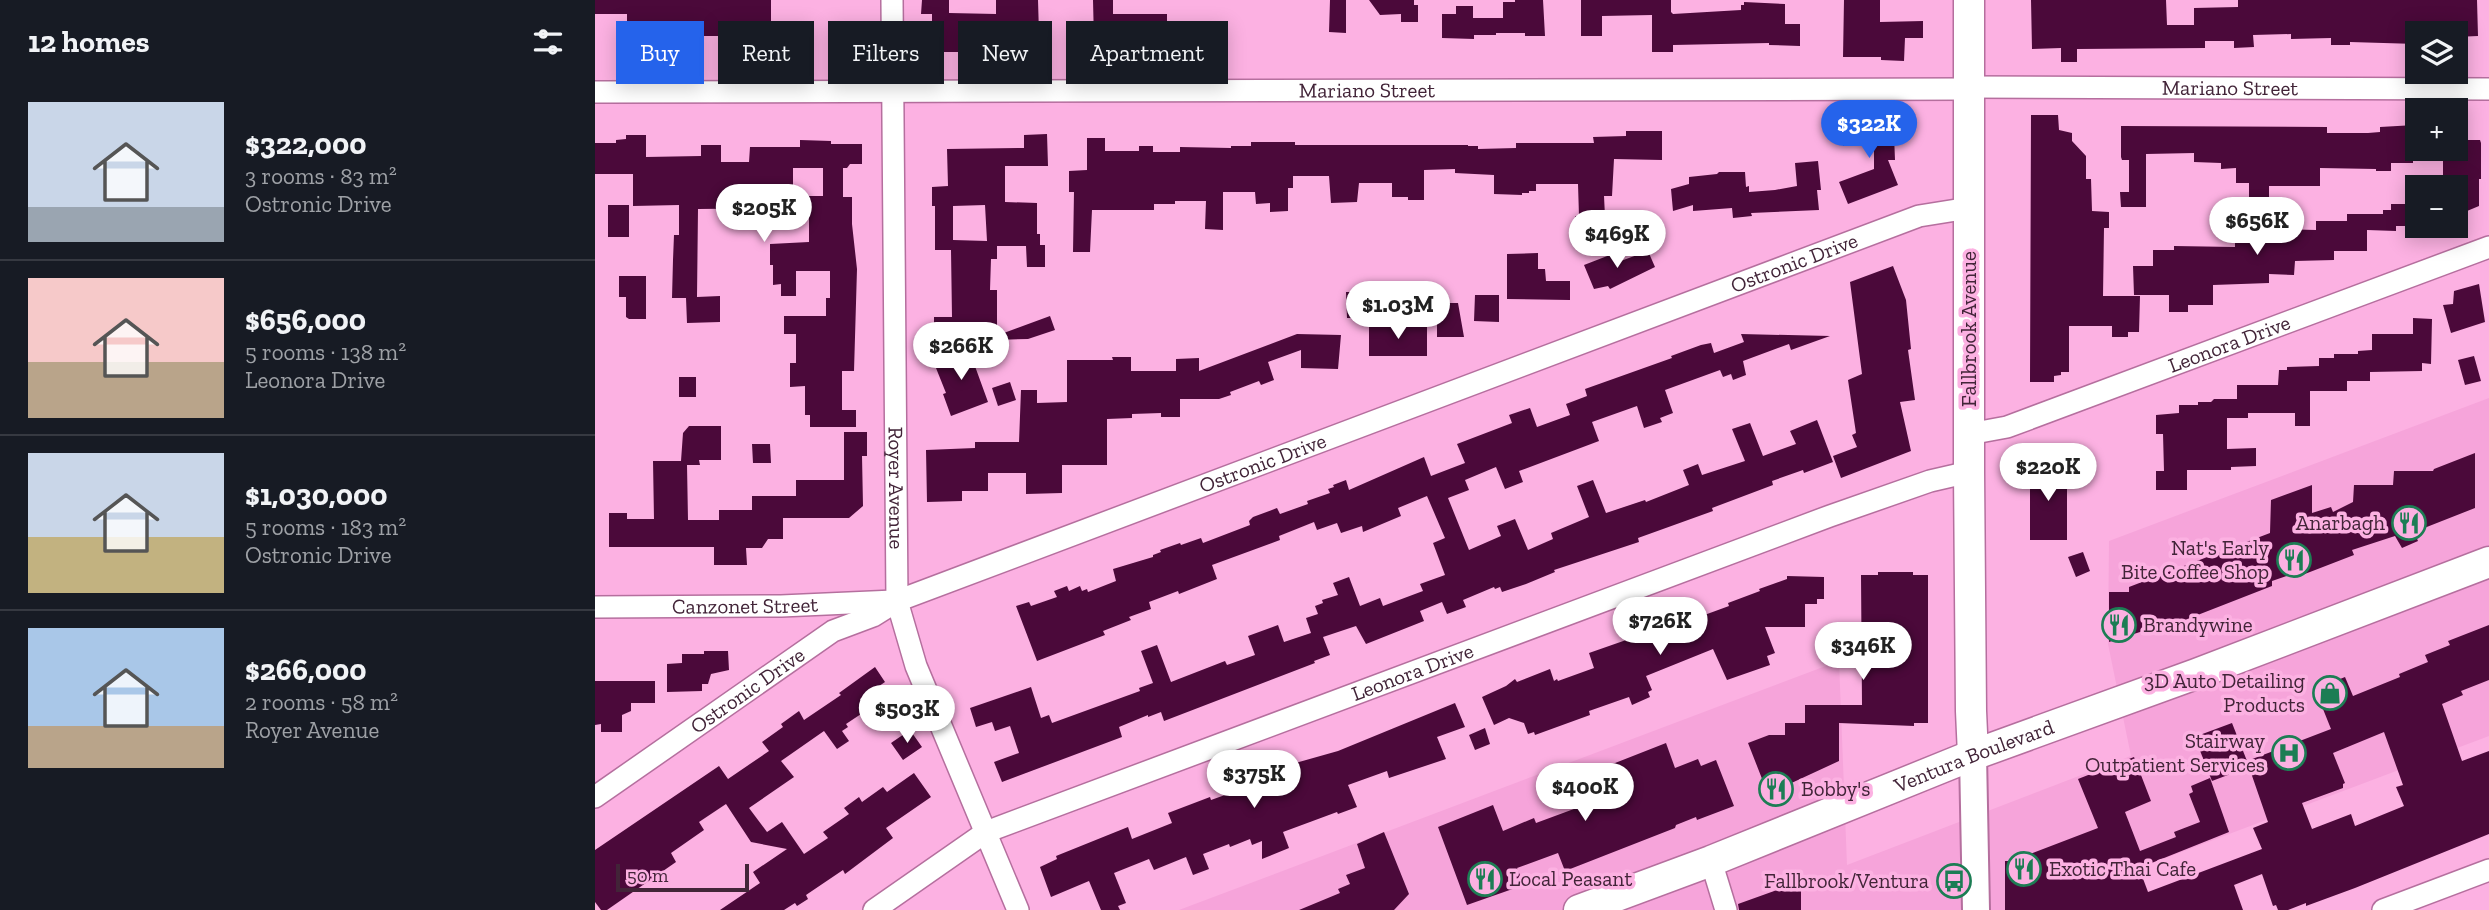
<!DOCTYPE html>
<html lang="en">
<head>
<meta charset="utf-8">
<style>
	:root { --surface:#171b24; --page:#20242c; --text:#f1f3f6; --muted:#9ea1a6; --line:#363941; --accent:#2563eb }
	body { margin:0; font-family:"Zilla Slab",serif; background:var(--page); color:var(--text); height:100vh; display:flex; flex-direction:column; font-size:26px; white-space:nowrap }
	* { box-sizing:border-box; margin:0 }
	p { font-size:23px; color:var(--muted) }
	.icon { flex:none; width:38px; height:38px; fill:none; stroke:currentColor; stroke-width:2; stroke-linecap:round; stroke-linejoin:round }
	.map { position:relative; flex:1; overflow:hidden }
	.details { display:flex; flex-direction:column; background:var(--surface); width:595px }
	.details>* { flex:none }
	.hud { position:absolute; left:21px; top:21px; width:665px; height:63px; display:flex; gap:14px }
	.tools { position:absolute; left:1810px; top:21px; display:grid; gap:14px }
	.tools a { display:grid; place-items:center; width:63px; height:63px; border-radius:0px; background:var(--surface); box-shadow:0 4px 18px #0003; font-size:35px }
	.scale { position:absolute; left:21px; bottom:18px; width:133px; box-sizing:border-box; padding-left:7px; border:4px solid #422438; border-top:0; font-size:19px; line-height:24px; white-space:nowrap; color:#422438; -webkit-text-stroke:5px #fcb1e2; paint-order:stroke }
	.price { position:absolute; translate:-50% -60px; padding:0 16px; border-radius:24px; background:#fff; color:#222; font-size:23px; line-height:46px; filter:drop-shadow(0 2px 4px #0008) }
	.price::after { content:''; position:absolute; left:50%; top:42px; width:21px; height:16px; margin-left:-10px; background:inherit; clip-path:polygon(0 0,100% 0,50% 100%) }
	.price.selected { background:var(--accent); color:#fff }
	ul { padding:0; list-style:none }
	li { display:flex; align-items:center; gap:21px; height:175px; padding:0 28px }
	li+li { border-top:2px solid var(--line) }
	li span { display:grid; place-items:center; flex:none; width:196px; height:140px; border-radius:0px; color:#555 }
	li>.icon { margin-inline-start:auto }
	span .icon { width:84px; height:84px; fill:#fffc; stroke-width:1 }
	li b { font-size:30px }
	h2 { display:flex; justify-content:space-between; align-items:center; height:84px; padding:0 28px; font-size:30px }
	.tag { padding:0 24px; border-radius:0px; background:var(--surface); box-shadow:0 4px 18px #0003; font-size:24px; line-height:63px }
	.tag.selected { background:var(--accent); color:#fff }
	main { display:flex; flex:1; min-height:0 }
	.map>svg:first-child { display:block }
</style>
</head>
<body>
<main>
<section class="details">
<h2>12 homes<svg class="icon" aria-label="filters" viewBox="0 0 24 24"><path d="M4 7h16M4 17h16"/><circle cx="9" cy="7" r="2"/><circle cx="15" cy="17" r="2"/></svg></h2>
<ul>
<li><span style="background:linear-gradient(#c9d6e8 75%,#9aa5b1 0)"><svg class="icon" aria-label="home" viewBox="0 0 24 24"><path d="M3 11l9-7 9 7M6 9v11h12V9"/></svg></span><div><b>$322,000</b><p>3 rooms · 83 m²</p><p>Ostronic Drive</p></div></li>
<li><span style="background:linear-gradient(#f6c9c9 60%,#b9a48a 0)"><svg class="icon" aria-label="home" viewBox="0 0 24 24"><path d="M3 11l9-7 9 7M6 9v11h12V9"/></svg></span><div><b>$656,000</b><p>5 rooms · 138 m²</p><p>Leonora Drive</p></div></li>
<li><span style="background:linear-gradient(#c9d6e8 60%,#c2b280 0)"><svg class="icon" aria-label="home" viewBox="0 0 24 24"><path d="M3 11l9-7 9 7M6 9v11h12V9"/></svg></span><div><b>$1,030,000</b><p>5 rooms · 183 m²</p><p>Ostronic Drive</p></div></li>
<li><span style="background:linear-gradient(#a9c7e8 70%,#b9a48a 0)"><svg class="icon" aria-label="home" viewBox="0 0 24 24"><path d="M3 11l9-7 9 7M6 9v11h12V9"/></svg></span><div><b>$266,000</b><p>2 rooms · 58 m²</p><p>Royer Avenue</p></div></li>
</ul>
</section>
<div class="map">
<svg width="1894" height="910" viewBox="0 0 1894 910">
	<rect width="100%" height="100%" fill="#fcb1e2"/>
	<path fill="#f6a4da" d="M1894,398V736L1433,910H584L1244,661L1252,865L1536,756L1513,644L1514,541Z"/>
	<path fill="#4b093a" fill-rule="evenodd" d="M0,0H176V27H135V36H102V44H82V36L32,38V14H0Z
		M327,0H354V13L401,14V0H443L444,34L429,35V41L380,42V52H337V14H326Z
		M498,0H518V14H572V38L541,39V41H529V44H500L499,41Z
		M735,0H751V33L734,32Z
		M774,0H819V5H823V22H806V14L785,15Z
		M920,0H948L950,36H930V33H901V35H879V39L847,38V14H861V6H878V18H908V2H920Z
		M986,0H1076V12L1078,14L1146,10V5H1149V2L1190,4V24H1205V46L1174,45V43L1078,45V52H1057V15L1007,16V36H986Z
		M1249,0H1285V22L1328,21V38H1310L1309,61L1286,60V57H1248Z
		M1436,0H1571L1572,25H1599V8L1643,7V0H1882L1883,36L1860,37V33H1822V44L1755,42V45H1736V38L1696,39V34L1658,35L1659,47L1639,48V41H1610V48L1482,49V62H1466V48L1437,49Z
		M1436,115H1463L1464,130L1477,133V141L1491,156V179H1496L1497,211L1514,212V228H1509L1508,296H1545L1544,332H1533V337H1517V326H1474V372H1466V375L1459,376V382H1435Z
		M1248,120H1284V135H1299L1300,160H1293L1303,185L1253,204L1244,182L1279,169V146H1248Z
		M1820,125L1822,158H1818V163H1796V171H1781V169L1725,168V186H1674V197H1654V183H1641V168L1626,169V163L1599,162V153L1551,154V207H1526L1525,192H1534V160H1527L1526,157V126L1732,127V133H1773L1785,132V127Z
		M1031,131H1067V160L1019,159L1017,196H1009L1011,237L982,240L980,216H984L983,184H941V191H934V193H927V195L899,194V175L860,173V169L829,170V200H813V197H797V183H764L762,202L736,203L734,176H698V188H693V211L675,212V203L661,204L660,192H628V230L610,229L611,201H580V204H559V210H497L495,252H478L479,192H474V171L492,170V138H510V151H544V146H558V152H585V147L636,148V146H656V142H700V145H873V146H883V149L921,148V143H999L998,137L1031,136Z
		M452,134L453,166H410V202L442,203V234H445V245H450V267H432L431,246H402V259H396L395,290H402V331H367L368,336H339V317H357L356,250H340V206H337V187L353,186L352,149L429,148V135ZM390,205L392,241L358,240V206Z
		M31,135H51V157L106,156V145H126V162H154L155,147H205V140L236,141V144H267V164H255L252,168H248V197H257V224L262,269L259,371H247V410H261V427H215V415H210V386L195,387V363H201V334H189V316H231V298H235V271H201V296H186V284L178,285V265H175V244L214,242V196H228V168H198V208L103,209L102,297L125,296V322L92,323L91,298H77L78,260L79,235H84V205L38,206V174H0V143H21V140L31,139Z
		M1860,140H1885L1886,143V179H1884V206L1860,216V187H1848V149H1860Z
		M1223,161L1226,190H1222L1224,210L1156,213L1157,216L1138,218L1137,208L1098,211V205L1078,211L1076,189L1094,184V177L1122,174L1124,172H1150L1151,187L1154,186V192L1180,190L1202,186L1200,163Z
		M1796,204H1822V226H1801V231L1772,230V251H1739V260L1700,261L1699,275L1674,274V283L1618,285V305H1593V312H1574V295H1539L1538,266H1558V250H1579V246L1640,247V233H1684V229L1721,230V221H1752V214H1788V210H1796Z
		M13,205H34V237H13Z
		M1053,251L1060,267L1015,289L1013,286L999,289L989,265L1020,253L1023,262Z
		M943,253V269H950L951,281H975V300L912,299V254Z
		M1298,266L1311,300L1316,349L1313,350L1320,400L1305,402L1316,451L1246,478L1238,456L1262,447L1257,435L1261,433L1253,380L1267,374L1255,282Z
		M24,276H51V319H34L31,317V297H24Z
		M1884,284L1890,322L1856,333L1848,305L1858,304L1859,291Z
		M751,292H766V318H752Z
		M880,295H904V322L879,321Z
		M842,303H863L869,337H842Z
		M455,316L460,330L433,339L399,340L398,337Z
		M1818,318L1837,319L1836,364L1827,363V371L1775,372V381H1752V391H1715V426H1700V413H1653V418H1632V449L1661,448V466L1636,467V470H1592V490H1561V471H1569L1568,434H1561V415L1584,413V405H1603V402H1616L1619,399H1642V385H1683L1684,370H1692V367L1724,366V358H1739V354H1763V351L1777,350V334H1818Z
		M832,326V356H774V327Z
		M702,334L746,335L743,369L706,368V350L673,362L679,380L666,385L664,381L635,392L636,395L624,399H585V417H566V413L537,414V418L512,419V465H467V493L431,494V473H393V491H367V501L332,502L331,450L380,448V442H424L426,390H442V403L472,402V360H518L517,357H536V371H581V359L604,358V371Z
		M1146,334L1235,336L1196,350L1194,344L1148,361L1151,375L1138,380L1136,374L1128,377L1125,370L1070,390L1078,413L1065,418L1067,422L1049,428L1042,406L997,422L1004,441L924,471L928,482L910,489L901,467L870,480L874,490L853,498L874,550L906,536L902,526L920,519L933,550L958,539L956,533L994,517L982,486L998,480L1011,513L1050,500L1051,502L1094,485L1088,470L1103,464L1107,475L1150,461L1137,429L1155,423L1168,456L1201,444L1195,431L1222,420L1238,462L1209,473L1208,470L1177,481L1178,485L1117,508L1118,511L1043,538L1044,542L959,570L960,572L931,584L907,592L905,587L900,589L899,587L868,600L871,607L852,614L847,602L825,611L829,621L771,644L761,626L728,637L735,655L719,661L720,663L569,721L566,712L553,717V715L524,727L527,737L407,782L399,762L424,753L415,726L400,731L397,722L381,727L375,708L436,687L446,718L454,715L457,723L545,691L544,688L558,683L546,651L562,645L576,682L630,661L632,665L660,655L653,636L683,625L689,642L716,633L711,618L723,614L720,606L728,603L727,600L743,595L738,583L754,577L765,606L785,598L788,606L828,591L825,584L850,575L838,543L850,538L832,496L803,508L806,516L768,532L767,526L746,533L742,523L722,530L719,522L684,536L685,540L617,565L622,579L584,594L583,591L554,602L556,609L534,617L536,620L508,631L510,635L442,661L421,606L434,602L436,606L462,597L459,591L472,586L474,591L485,586L487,591L492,589L493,592L521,581L518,569L558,557V555L566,552L565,550L585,543L586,545L606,538L608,543L655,525L654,521L658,517L682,508L685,514L713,504L712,501L735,493L733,489L739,487L738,485L751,480L754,490L829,457L836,476L870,463L862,444L917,423L914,415L935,408L942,427L975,415L971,404L992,396L990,389L1077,358L1076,356L1106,345L1116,343L1119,353L1149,342Z
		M373,347L393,402L356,416L348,394L351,393L341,368L348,366L345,357Z
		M1879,356L1886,381L1870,385L1863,360Z
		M84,377H101V397H84Z
		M415,382L421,400L403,406L397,388Z
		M94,426H126V460H104L105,465H92L93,520H124V510H157V496H201V480H249V432H272V456H267L268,506L254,518H188V539H173L167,548H151L152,565H119V547H14V513H32V519H59L58,461H86L88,433Z
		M157,444H175L176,463H158Z
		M1880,453V508L1819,532L1823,541L1807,548L1800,536L1757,550L1759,555L1702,577L1700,573L1677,581V586L1577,625L1576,622L1514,642V592H1534V587L1675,533L1676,500L1717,485V513L1736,507L1738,512L1758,502L1759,485H1798L1799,471H1838L1839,469Z
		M1435,466L1472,468V540H1435Z
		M1488,552L1495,571L1481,577L1473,557Z
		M1283,572H1318V575H1333V723H1319V726L1244,723V761L1173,794L1153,743L1174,735H1190V723H1210V705H1267L1266,575H1283Z
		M1192,576L1229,577V599H1222V604H1210V627H1170L1180,653L1172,656L1175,665L1132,680L1118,649L1051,676L1057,690L1053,692L1055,697L1037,705L1034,697L994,711L995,715L940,735L939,732L933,734L929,723L914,718L899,725L887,697L911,686L920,679L922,682L955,669L959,681L962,679L963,681L999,668L994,653L1074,625L1088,618L1087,614L1101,609L1104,617L1134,606L1133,603L1165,591L1164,589L1192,579Z
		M1894,625V680L1866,691L1868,695L1847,704L1867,761L1894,751V834L1760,888L1711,906V903L1693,910H1683L1681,905L1678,906L1667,874L1639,885L1648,910H1410V861H1417L1503,828L1483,779L1539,757L1556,801L1530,812L1545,851L1581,837L1579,832L1605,822L1594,794L1598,792L1596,786L1615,778L1634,832L1544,868L1553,892L1667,849L1658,828L1673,822L1654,767L1617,781L1600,738L1602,736L1637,723L1652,761L1736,729L1720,689L1750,677L1758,696L1805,677L1804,674L1833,662L1830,655L1855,645L1853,641ZM1789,732L1808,785L1801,787L1809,806L1760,826L1756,814L1717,829L1707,803L1748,788V784L1750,783L1738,753Z
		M109,651H133L134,670L116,674L113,684H107V691L72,692V664L87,663V654H109Z
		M280,667L290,682L265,699L272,710L251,724L253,727L247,731L254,741L242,749L229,731L186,761L199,777L154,808L172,832L187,822L209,854L233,838L228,832L254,814L249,808L264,797L267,802L288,787L292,792L319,773L336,797L291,828L298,838L250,874L248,870L211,895L213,899L202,906L200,903L189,910H125L165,883L158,872L192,849L156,842L131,804L104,822L109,830L76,853L81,862L12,910H6L0,902V850L124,766L133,779L174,751L167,742L188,727L186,724L204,711L209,720L246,695L244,693Z
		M0,681H60V703H36V711L27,715V732H6V724L0,725Z
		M860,703L870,727L842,737L851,759L794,778L792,771L753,785L762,807L743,814L742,812L688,832L694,848L667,859V841L657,845L655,839L635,847L634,844L608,854L614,869L598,875L591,857L559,870L554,859L519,873L531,903L523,906L525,910H506L494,881L456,897L445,867L462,859L461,856L533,827L537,839L577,823L573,813L615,797L616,800L644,790L642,786L704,762L743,751Z
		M890,728L895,744L880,750L874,735Z
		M315,730L327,747L308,760L296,743Z
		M1071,743L1080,768L1103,759L1106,766L1121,760L1139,806L1102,820L1101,817L1081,825L1080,828L970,871L963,853L922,868L929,885L872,905L843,827L898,805L908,831L939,818L941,823L987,806L985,802L1023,784L1015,765Z
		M789,832L814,894L799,910H704L745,893L743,889L755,884L751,875L770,868L762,844Z
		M1206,889V910H1144L1143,904L1182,890Z"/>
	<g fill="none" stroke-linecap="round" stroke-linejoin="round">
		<g stroke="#b56f9e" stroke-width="24">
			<g id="minor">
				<path id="s1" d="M297,0L302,601L321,666L423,910"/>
				<path id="s2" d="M1374,87L1894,89"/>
				<path id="s3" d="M0,92L1374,89"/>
				<path id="s4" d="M1374,434L1412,427L1894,247"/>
				<path id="s5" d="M0,607L186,606L299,601"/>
				<path id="s6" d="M0,797L238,631L278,616L302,601L1324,216L1374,208"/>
				<path d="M1116,861L1131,910"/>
				<path id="s7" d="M279,910L391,832L1235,516L1335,481L1374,472"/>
				<path d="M1788,910L1894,870"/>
			</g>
		</g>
		<g stroke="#b56f9e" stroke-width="30">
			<path id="tertiary" d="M1378,755L1381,910"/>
		</g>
		<g stroke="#b56f9e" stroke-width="33">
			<g id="secondary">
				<path d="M1374,0V472L1376,711L1378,755"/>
				<path id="s8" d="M984,910L1116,861L1378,755L1601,674L1894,562"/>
			</g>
		</g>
		<use href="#minor" stroke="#fff" stroke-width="21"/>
		<use href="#tertiary" stroke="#fff" stroke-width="26"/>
		<use href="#secondary" stroke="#fff" stroke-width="30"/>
	</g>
	<defs>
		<g id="restaurant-ring" transform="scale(1.75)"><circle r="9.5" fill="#fcb1e2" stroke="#1c7d54" stroke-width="1.5"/><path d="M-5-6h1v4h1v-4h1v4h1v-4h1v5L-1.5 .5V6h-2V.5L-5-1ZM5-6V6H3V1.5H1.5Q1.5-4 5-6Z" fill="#1c7d54"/></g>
		<g id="shop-ring" transform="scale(1.75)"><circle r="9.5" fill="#fcb1e2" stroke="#1c7d54" stroke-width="1.5"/><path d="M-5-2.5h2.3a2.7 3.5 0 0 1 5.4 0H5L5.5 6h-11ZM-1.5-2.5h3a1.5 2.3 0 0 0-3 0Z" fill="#1c7d54"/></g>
		<g id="hospital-ring" transform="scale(1.75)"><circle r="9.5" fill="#fcb1e2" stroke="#1c7d54" stroke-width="1.5"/><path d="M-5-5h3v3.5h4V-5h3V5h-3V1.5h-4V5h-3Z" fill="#1c7d54"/></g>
		<g id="bus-ring" transform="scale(1.75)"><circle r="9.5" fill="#fcb1e2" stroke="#1c7d54" stroke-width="1.5"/><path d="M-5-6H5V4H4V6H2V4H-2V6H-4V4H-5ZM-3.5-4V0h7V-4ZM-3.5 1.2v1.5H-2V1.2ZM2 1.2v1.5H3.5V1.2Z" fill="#1c7d54"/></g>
	</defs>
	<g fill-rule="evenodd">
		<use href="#restaurant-ring" x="1814" y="523"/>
		<use href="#restaurant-ring" x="1699" y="560"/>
		<use href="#restaurant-ring" x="1524" y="625"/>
		<use href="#shop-ring" x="1735" y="693"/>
		<use href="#hospital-ring" x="1694" y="753"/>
		<use href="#restaurant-ring" x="1181" y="789"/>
		<use href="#restaurant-ring" x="1429" y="869"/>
		<use href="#restaurant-ring" x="890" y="879"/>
		<use href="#bus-ring" x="1359" y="881"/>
	</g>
	<g text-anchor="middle" stroke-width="7" stroke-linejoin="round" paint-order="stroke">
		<g font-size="21" fill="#422438" stroke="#fcb1e2">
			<text dy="7" stroke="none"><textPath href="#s2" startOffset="261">Mariano Street</textPath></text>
			<text dy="7" stroke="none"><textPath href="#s3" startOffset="772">Mariano Street</textPath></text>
			<text dy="7" stroke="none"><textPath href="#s6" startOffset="1320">Ostronic Drive</textPath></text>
			<text transform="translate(1374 329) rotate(-90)" y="7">Fallbrook Avenue</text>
			<text dy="7" stroke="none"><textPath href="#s4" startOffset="276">Leonora Drive</textPath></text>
			<text dy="7" stroke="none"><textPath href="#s6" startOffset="752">Ostronic Drive</textPath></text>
			<text dy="7" stroke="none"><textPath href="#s1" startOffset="488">Royer Avenue</textPath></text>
			<text dy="7" stroke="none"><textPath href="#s5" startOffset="150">Canzonet Street</textPath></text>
			<text dy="7" stroke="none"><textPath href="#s7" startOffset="592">Leonora Drive</textPath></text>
			<text dy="7" stroke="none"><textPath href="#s6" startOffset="186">Ostronic Drive</textPath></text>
			<text dy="7" stroke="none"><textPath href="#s8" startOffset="424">Ventura Boulevard</textPath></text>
		</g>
		<g font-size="21" fill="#422438" stroke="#fcb1e2" text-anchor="end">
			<text x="1790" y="530">Anarbagh</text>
			<text x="1674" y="555">Nat's Early<tspan x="1674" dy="24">Bite Coffee Shop</tspan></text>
			<text x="1548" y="632" text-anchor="start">Brandywine</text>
			<text x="1710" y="688">3D Auto Detailing<tspan x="1710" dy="24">Products</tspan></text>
			<text x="1670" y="748">Stairway<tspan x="1670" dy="24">Outpatient Services</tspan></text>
			<text x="1206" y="796" text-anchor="start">Bobby's</text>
			<text x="1454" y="876" text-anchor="start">Exotic Thai Cafe</text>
			<text x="914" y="886" text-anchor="start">Local Peasant</text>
			<text x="1334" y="888">Fallbrook/Ventura</text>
		</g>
	</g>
</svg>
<div class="tools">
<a><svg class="icon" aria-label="layers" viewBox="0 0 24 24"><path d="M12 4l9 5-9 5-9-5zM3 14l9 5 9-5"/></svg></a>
<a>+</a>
<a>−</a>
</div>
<div class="scale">50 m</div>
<b class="price selected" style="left:1274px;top:160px">$322K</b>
<b class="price" style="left:169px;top:244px">$205K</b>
<b class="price" style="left:1662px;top:257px">$656K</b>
<b class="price" style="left:1022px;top:270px">$469K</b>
<b class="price" style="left:803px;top:341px">$1.03M</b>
<b class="price" style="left:366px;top:382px">$266K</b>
<b class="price" style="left:1453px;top:503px">$220K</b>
<b class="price" style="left:1065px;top:657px">$726K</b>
<b class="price" style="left:1268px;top:682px">$346K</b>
<b class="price" style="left:312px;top:745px">$503K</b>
<b class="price" style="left:659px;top:810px">$375K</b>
<b class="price" style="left:990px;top:823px">$400K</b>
<div class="hud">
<a class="tag selected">Buy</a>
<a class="tag">Rent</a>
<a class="tag">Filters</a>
<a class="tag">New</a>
<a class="tag">Apartment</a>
</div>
</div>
</main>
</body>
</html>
